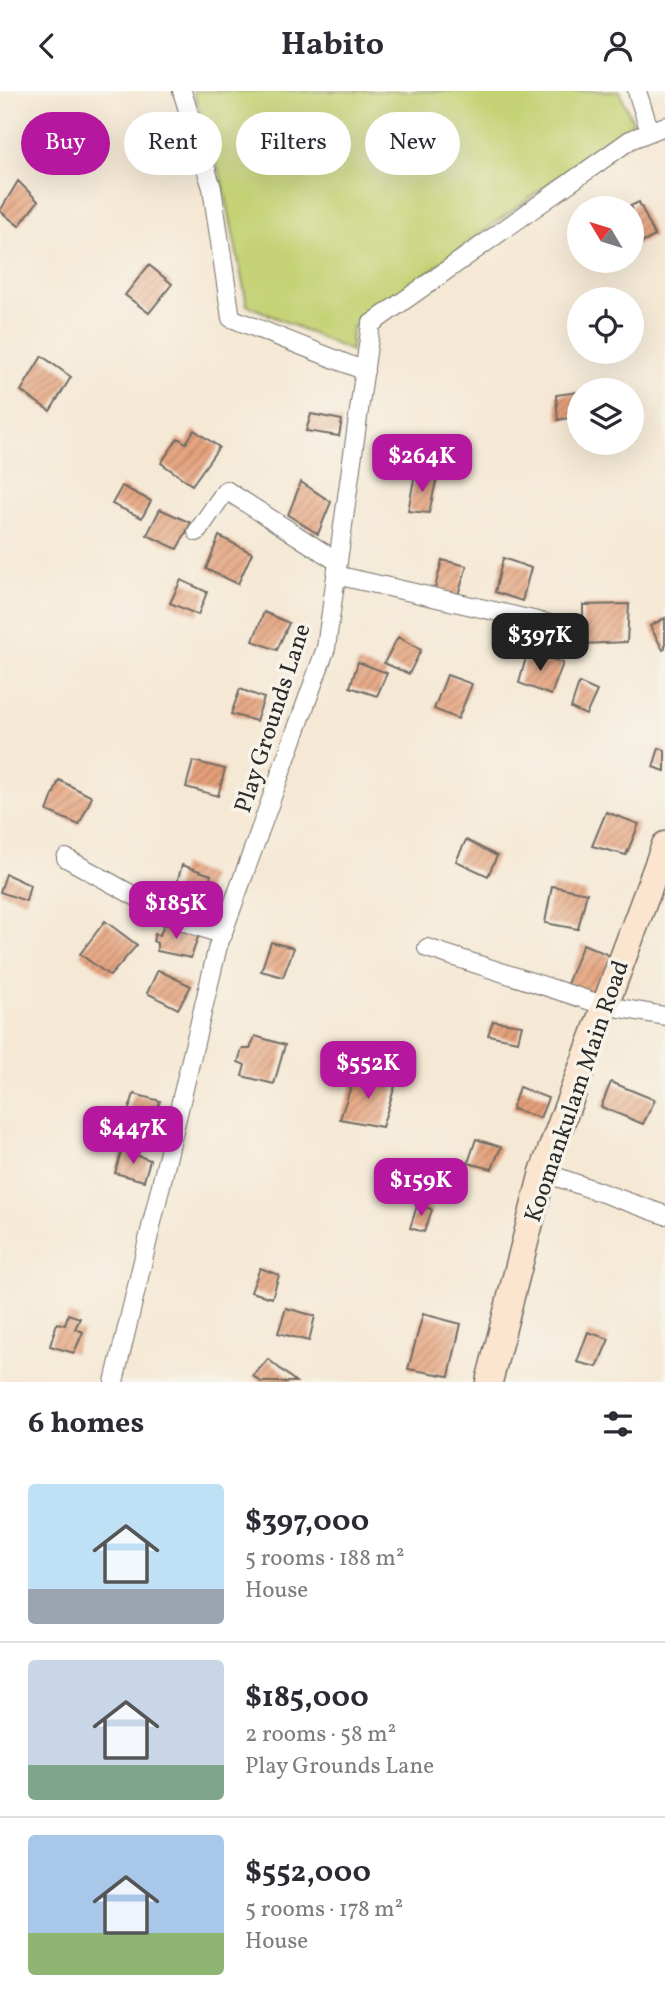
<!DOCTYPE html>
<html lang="en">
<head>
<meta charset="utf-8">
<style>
	:root { --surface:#fff; --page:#f2f2f3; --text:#2b2b33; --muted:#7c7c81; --line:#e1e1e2; --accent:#b5179e }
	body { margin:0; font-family:Vollkorn,serif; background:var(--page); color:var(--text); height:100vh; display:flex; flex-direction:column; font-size:26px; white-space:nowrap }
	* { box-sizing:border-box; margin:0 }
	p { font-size:23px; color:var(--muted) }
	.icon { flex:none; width:38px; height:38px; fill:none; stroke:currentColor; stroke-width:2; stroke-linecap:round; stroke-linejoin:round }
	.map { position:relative; height:1291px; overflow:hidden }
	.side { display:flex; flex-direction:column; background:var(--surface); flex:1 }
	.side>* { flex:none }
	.banner { position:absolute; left:21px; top:21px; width:623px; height:63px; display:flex; gap:14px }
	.needle { width:46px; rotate:308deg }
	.tools { position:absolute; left:567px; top:105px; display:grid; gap:14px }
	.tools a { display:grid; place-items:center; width:77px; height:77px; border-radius:50%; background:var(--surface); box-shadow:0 7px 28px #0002; font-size:35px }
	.price { position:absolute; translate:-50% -60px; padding:0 16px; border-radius:14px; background:var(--accent); color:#fff; font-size:23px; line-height:46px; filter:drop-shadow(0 2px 4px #0008) }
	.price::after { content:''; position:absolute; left:50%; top:42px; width:21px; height:16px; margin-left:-10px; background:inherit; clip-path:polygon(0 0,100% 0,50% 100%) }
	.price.on { background:#222; color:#fff }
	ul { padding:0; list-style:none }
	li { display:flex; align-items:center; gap:21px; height:175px; padding:0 28px }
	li+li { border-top:2px solid var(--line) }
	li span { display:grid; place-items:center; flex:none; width:196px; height:140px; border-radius:7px; color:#555 }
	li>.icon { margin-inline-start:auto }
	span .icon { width:84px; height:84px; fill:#fffc; stroke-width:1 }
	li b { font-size:30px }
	h2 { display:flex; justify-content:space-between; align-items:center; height:84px; padding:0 28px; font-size:30px }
	.chip { padding:0 24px; border-radius:32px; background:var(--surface); box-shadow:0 7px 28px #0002; font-size:24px; line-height:63px }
	.chip.on { background:var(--accent); color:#fff }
	header { display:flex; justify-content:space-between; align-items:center; height:91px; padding:0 28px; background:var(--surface); font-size:32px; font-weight:700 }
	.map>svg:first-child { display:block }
</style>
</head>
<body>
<header><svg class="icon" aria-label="back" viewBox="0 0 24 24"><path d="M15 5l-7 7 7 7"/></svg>Habito<svg class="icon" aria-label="person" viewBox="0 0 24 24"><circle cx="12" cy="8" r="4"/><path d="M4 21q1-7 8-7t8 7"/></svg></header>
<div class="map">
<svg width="665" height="1291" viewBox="0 0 665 1291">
	<defs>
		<pattern id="building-hatch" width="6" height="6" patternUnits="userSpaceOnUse" patternTransform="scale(1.75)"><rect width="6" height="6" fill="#e5a07a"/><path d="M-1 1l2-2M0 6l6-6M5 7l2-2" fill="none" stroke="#ba8364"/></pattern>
	</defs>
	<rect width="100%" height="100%" fill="#f7f3e8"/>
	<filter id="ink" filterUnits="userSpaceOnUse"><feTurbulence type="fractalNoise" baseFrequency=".0143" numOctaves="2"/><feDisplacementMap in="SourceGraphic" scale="14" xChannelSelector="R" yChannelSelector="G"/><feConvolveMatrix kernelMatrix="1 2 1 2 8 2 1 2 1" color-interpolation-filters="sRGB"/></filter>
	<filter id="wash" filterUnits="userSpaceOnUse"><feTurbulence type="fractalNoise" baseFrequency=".00686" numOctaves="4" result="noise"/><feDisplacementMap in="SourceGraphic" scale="28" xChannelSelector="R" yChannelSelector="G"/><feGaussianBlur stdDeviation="1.57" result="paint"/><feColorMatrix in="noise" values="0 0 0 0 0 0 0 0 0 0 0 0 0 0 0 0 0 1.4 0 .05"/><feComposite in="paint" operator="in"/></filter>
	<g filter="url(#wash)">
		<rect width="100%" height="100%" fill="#f5e8d4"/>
		<path fill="#c4d274" stroke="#787e50" stroke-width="2" d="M193,0H619L633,31L352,237L351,260L247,214L224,96Z"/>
		<g id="blocks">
			<path fill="url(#building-hatch)" d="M18,90L38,110L19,135L0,120Z
				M639,111L655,145L632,157V117H626Z
				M149,174L172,193L149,222L125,204Z
				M42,265L71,286L50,320L21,300Z
				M579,301V325L558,329L556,304Z
				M311,323L342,329L339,345L306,340Z
				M194,339L219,356L192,394L161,372L178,347L186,352Z
				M415,383L437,386L429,422L408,420Z
				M301,391L331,411L318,443L288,424Z
				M122,395L151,410L142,427L112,413Z
				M160,418L191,432L177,458L147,444Z
				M219,445L252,462L238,493L206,478Z
				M503,467L531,477L522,510L495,501Z
				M442,469L467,475L457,507L434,501Z
				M181,489L207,501L198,524L170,512Z
				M629,513L627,551L583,553V514Z
				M264,521L289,532L277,559L253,550Z
				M665,527V558L663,559L650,535Z
				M398,546L421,559L409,583L384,572Z
				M528,559L563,572L551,604L519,592Z
				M358,571L387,582L377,605L350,596Z
				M447,584L472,593L458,628L434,618Z
				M579,592L597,600L586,624L571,617Z
				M240,598L264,607L256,630L231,623Z
				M659,657L665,659V680L653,676Z
				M193,670L225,678L218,705L186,696Z
				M59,689L92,706L79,734L47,720Z
				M606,721L639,733L626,764L592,755Z
				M466,749L497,765L488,785L456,770Z
				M182,774L211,784L200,824L170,816Z
				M6,783L30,794L26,810L0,801Z
				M552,795L587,802L578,838L545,832Z
				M105,830L137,854L110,885L80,863Z
				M164,833L199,843L191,867L157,860V852L153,850L155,843L160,844Z
				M271,851L294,857L283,886L261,880Z
				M583,853L611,865L597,904L567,893Z
				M158,879L191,895L178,918L147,902Z
				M493,930L522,934L518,950L488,944Z
				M255,945L285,954L274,993L242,985L245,974L238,971L242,958H250Z
				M356,981L395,995L382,1036L340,1028Z
				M611,991L655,1009L643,1033L601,1016Z
				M519,996L548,1007L540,1027L512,1018Z
				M134,1003L160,1010L146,1053L120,1045Z
				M476,1048L501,1056L492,1078L468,1072Z
				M122,1059L150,1069L144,1090L115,1082Z
				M418,1112L432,1119L424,1141L410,1137Z
				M260,1177L279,1184L272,1207L251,1201Z
				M286,1217L315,1225L309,1250L278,1242Z
				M68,1223L80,1227L75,1238L83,1241L74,1262L50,1255L57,1232L65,1234Z
				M423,1223L461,1233L449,1285L408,1278Z
				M588,1241L609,1248L597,1276L577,1271Z
				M268,1268L296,1291H261L253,1285Z"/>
		</g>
	</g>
	<g filter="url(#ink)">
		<use href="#blocks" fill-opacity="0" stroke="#726d66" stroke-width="2"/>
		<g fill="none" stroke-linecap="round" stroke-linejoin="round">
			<g stroke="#726d66" stroke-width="20">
				<path id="street" d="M182,0L212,97L231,227L365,280
					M637,0L650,41
					M197,441L226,399L338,471
					M336,484L568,537
					M66,767L176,828L223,844
					M427,857L603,914L665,925
					M543,1081L665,1124
					M114,1291L218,855L326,557L371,233L630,49L665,35"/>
			</g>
			<g stroke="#726d66" stroke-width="29">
				<path id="secondary" d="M489,1291L543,1081L665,754"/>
			</g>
			<use href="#street" stroke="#fff" stroke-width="18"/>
			<use href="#secondary" stroke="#fce5cf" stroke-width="26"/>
		</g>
	</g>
	<g text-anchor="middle" stroke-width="7" stroke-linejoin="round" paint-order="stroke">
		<g font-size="24" fill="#2b2b2b" stroke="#f7f3e8">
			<text transform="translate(272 627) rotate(-72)" y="8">Play Grounds Lane</text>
			<text transform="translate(576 1000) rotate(-71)" y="8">Koomankulam Main Road</text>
		</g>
	</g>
</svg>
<div class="tools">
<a><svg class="needle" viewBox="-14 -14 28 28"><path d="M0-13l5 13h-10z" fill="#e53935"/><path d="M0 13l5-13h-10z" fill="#7c7c81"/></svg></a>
<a><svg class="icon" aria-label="locate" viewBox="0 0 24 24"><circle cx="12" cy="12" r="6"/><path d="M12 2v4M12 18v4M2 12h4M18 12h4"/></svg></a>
<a><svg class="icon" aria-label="layers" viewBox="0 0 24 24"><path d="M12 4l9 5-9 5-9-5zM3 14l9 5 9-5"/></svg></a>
</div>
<b class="price" style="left:422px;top:403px">$264K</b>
<b class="price on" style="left:540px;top:582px">$397K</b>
<b class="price" style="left:176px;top:850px">$185K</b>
<b class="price" style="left:368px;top:1010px">$552K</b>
<b class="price" style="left:133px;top:1075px">$447K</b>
<b class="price" style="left:421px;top:1127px">$159K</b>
<div class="banner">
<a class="chip on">Buy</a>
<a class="chip">Rent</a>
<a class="chip">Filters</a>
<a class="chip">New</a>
</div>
</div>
<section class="side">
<h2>6 homes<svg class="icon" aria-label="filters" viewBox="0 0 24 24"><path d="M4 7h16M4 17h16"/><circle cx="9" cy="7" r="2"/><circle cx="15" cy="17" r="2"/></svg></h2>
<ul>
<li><span style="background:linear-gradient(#bfe0f5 75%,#9aa5b1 0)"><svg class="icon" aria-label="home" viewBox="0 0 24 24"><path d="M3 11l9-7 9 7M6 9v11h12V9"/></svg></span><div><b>$397,000</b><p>5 rooms · 188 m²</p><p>House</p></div></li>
<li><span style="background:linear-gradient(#c9d6e8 75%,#7fa58c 0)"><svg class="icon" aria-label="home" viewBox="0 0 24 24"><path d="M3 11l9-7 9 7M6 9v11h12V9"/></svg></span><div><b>$185,000</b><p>2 rooms · 58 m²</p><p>Play Grounds Lane</p></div></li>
<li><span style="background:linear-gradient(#a9c7e8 70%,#8fb573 0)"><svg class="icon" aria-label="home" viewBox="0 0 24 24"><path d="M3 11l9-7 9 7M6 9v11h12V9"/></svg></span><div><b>$552,000</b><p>5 rooms · 178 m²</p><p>House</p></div></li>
</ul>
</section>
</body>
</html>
